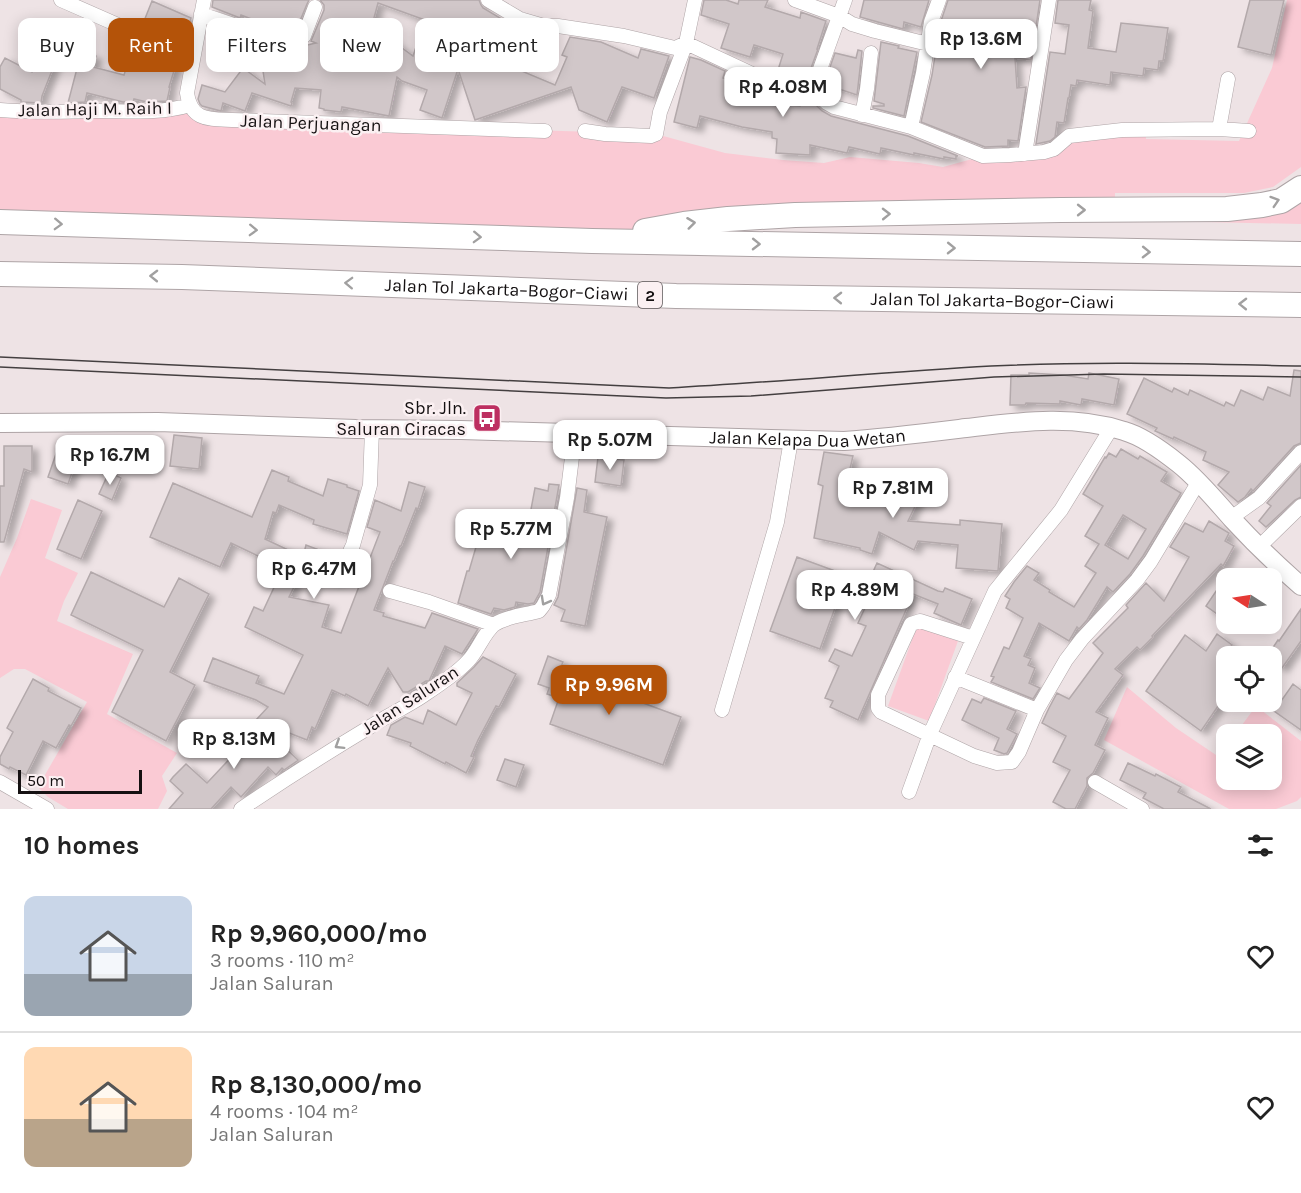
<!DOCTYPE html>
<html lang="en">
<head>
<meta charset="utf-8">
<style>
	:root { --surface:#fff; --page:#f6f6f6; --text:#222; --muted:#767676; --line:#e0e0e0; --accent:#b45309 }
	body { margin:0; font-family:Karla,sans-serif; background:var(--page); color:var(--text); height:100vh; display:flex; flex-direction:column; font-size:22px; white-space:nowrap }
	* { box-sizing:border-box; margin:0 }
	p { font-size:20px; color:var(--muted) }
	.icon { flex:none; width:33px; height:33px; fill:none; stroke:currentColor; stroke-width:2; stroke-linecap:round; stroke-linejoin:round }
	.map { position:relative; height:809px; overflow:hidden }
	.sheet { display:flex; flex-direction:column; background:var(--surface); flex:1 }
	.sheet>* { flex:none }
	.hud { position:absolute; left:18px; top:18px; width:600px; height:54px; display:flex; gap:12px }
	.needle { width:39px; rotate:282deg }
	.controls { position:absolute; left:1216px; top:568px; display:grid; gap:12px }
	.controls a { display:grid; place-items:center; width:66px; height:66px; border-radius:12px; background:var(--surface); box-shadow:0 3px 15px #0003; font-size:30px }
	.scale { position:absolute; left:18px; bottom:15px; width:124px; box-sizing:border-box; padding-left:6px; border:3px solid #151112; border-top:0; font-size:16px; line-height:21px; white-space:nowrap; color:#151112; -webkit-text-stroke:4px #fbf0f2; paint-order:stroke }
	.price { position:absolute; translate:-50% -51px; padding:0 14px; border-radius:12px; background:#fff; color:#222; font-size:20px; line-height:39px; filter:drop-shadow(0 2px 3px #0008) }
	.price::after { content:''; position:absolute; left:50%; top:36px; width:18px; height:14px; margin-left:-9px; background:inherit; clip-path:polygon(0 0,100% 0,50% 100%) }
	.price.active { background:var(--accent); color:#fff }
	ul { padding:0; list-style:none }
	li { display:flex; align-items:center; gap:18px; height:150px; padding:0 24px }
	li+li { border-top:2px solid var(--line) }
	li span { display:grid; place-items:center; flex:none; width:168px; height:120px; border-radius:12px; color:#555 }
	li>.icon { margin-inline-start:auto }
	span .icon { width:72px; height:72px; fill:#fffc; stroke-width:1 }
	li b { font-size:26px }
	h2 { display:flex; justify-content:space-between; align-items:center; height:72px; padding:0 24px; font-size:26px }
	.pill { padding:0 21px; border-radius:12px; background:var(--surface); box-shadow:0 3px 15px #0003; font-size:21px; line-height:54px }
	.pill.active { background:var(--accent); color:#fff }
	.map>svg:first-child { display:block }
</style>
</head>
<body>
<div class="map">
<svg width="1301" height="809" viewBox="0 0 1301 809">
	<defs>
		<filter id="shadow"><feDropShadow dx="6" dy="4" stdDeviation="3" flood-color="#0004"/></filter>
	</defs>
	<rect width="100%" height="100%" fill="#eee3e5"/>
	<path fill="#facad4" d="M1287,0H1301V167L1273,187L1244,193H1115V211L903,213L592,241L0,222V111L190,105L196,113L350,124L656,134L725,153L783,160L824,163L850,157L919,163L943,167L983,156L1146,130V139L1239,141L1272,68Z
		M1301,196V224L1115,220Z
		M31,499L62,510L45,558L78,573L64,601L57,621L133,654L107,714L177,753L162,776L167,791L158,809H68L48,797L38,787L87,702L25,669H14L0,678V577L17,538Z
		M917,626L958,641L929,721L888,706Z
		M1127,687L1176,728L1219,757L1227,751V780H1272V735H1240L1239,729L1256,706L1301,741V797L1297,801L1276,809H1229L1104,740Z"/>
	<path fill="#d1c7c9" stroke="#b3a9ab" stroke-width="1.5" fill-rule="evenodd" filter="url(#shadow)" d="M213,0H309L307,4L297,28L286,31L255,19L254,20L241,15L240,18L212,7Z
		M320,0H479L481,5L483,8L515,27L527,30L534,35L512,67L555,85L567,57L562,55L570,37L601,42L638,58L641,49L669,56L654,98L622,87L607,122L579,110L571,87L475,120L458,69L442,118L420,110L427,90L402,81L397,77L389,116L342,107L341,112L324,110V109L319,108L321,90L295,88L291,102L292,103L291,106L252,93L245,111L223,103L221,111L202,106L200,104L198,99L202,85L225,92L243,68L265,84L260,52L277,49L285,50L316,43L311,41L324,10V5ZM378,3L425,20L413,56L379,31L371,29Z
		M704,0H726L738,4L739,0H768L765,7L800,18L801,12L826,21L817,49H818L807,79L778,70L783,54L754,45L750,57L721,48L729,24L701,15Z
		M864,0H929L921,27L904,22L903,29L860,17Z
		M948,0H1040L1031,60L1015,58L1017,88L1026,87L1018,141L1008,140V146L985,147L921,122L932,75L940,24Z
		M1058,0H1091L1089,10L1093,11L1088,48L1116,52L1121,23L1168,28L1163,61H1159L1158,70L1144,68L1143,76L1111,72L1110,85L1077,80L1076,86L1071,85L1069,98H1068L1064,123L1057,122L1055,137L1050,141L1036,144L1050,52L1065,54L1069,25L1055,23Z
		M1250,0H1284L1271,55L1238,47Z
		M152,1L191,18L187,31H189L186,45L142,26Z
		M46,39L62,45L42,96L41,103L21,102V100L0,89V67L5,58L32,72Z
		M134,42L177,61L169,87H170L167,101L147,102L134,99L133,102H123L87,93L85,102L68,103L81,53L96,56L93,67L124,75Z
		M881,42L899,46L898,48L917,52L904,116L873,108V106H884V104L874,101Z
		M858,50L862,51L857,95L824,84L835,53L856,58Z
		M690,57L701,60L725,71L723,78L751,85L750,90L773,95L771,104L800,106V102L814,103L822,111L831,116L908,136L958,156H956V159L944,157V159L914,153V155L881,148L880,154L849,147L847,153L810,145V155L776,153L777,139L772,138V132L742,127L700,116L697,128L674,122Z
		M1294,370L1301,371V443L1294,446L1253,491L1251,489L1245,497L1238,502L1218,485L1229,472L1203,460L1206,452L1174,437L1173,439L1155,431L1157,428L1127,414L1144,378L1172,392L1174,388L1188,395L1190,390L1224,406L1226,402L1234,406L1241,390L1263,400L1268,387L1290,396Z
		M1029,373L1063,375L1088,379L1089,373L1119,379L1114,405L1082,399L1081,405L1060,401V404L1026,403L1025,405H1010L1011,375H1029Z
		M174,435L202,438L199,469L170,466Z
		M4,446H32V472L24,469L4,542H0V486H4Z
		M1121,449L1138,459L1140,456L1167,472L1161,481L1181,493L1143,556L1130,574L1113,592L1107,587L1087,620L1079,629L1077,627L1069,641L1039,623L1024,656L1031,659L1028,665L1035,668L1029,683L1040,688L1033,699L991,682L994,677L991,676L1004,647L1009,649L1023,618L1006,608L1010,599L1005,596L1014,582L1027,566L1039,573L1034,580L1050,590L1049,592L1074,607L1096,573L1085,566L1099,544L1085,536L1103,506L1083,494L1105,457L1106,458L1109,453L1116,457ZM1123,515L1146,529L1128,559L1105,545Z
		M57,451L77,458L68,484L48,477Z
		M824,452L853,456L849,473L877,479L873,495L899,503L908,485L922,492L908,521L960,525V520L1002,524L998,571L956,568L958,545L918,541L914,550L879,532L872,554L860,550V548L814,538L823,486L818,484Z
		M598,457L624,460L621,486L595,482Z
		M1301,465V497L1295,500L1266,527L1259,521L1271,506L1267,503Z
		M272,470L289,477L288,481L323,496L328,479L347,485V487L359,491L347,534L313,524L314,520L279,505L276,513L273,512L265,539L303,557L306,545L338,557L341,565L336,581L303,569L289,597L329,605L322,627L341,633L380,532L367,527L375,500L401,511L409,482L425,487L418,509L416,508L401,546H400L394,561H393L374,610L384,613L383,616L425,628L432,613L478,629L462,654L445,646L429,681H426L408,692H403L388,668L368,706L346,694L345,696L332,690L315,729L312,727L307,740L256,720L268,707L256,700L204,681L213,658L259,676L256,683L284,694L303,655L245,627L254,607L263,611L283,568L231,543L220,567L150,537L173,483L252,517Z
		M109,472L121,478L112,500L99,494Z
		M549,484L559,485L540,592L535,601L534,603L528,604L516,602L515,607L504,610L494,608L491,614L458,603L467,571H469L483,523L526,536L535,488L548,491Z
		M577,488L587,490L584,512L607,517L585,626L561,621L565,610L554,605L558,597Z
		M78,500L102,511L81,559L57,549Z
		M1209,521L1229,533L1225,541L1234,546L1223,566L1221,564L1152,636L1153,637L1140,650L1137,647L1115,669L1123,675L1096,712L1108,718L1095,745L1105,750L1093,773L1087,778V786L1075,809H1066L1053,802L1070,770L1053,762L1066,736L1042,723L1049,708L1057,693L1069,699L1103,653L1093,643L1128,608L1126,605L1146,583L1164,601L1189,557L1170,547L1185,523L1203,532Z
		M797,557L868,583L877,563L938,591L943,592L945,588L972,599L961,625L934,613L938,604L913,594L858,720L830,707L833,701L825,698L839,666L829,661L835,649L852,656L866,626L858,623L865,608L839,597L820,649L770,631Z
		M91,572L164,607L179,578L209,594L170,672L195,685L166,741L112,712L143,650L71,615Z
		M1227,575V621L1206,606Z
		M1301,609V641L1282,668L1272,661V649L1278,640L1279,641Z
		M1217,634L1232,645L1221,661L1227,666V693L1201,731L1146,691L1185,635L1206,651Z
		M548,656L563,662L559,672L681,717L663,765L550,724L559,698L547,694L549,688L538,684Z
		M483,657L516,674L499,707L496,706L478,740L471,756L474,757L466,773L446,762L445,764L410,746L411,743L387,735L391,725L405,717L423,724L428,710L456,725L472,693L457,686V683L474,667Z
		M33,679L49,688L48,691L81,708L71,726L69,725L56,748L43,741L26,775L10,767L9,769L0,764V757L13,732L7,728Z
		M1293,684L1301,690V730L1274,711Z
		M984,698L1016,711L1007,729L1017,734L1007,753L1004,754L994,750L999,738L962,720L972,699L981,703Z
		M256,720L298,760L297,761L284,770L282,768L276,775L268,767L241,797L231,787L211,809H169L183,793L170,781L173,777L186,764L207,783L238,750L232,744Z
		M505,759L524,765L516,787L497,780Z
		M1128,763L1155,776L1156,774L1181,787L1178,792L1211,809H1164L1143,798L1146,793L1120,780Z"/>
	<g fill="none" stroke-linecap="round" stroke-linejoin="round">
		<g stroke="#aea4a6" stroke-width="15">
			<path id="street" d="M61,0L193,58
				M204,0L187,93C191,121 209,119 232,120L545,131
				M488,0L520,19L544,26H558L624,36L675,48L686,43
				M795,0L839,16L852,24L875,31L928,44
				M845,0L811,94H817L827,103L834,107L911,127L983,156L1010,155L1044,152L1054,149L1069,136L1122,130L1219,129L1228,79
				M201,14L278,40L283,41L304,36L315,7
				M686,43L765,80L811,94
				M0,110C33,113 65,112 98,111C129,111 160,114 190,105
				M862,115L867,89L871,53
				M911,127L923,73L931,22L939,0
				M1219,129L1249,131
				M585,131L605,134L651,136L656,134L660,112L686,43L695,0
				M1025,154L1049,0
				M1231,518L1259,498L1301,452
				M1259,547L1301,506
				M347,558L353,545L370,485L372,429
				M390,591L429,602L494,625
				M973,638L920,621L911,624L878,695V708L881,712L974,756L997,763L1012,762L1019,752L1037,710L1066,660L1082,639L1137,580L1151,561L1199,481
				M955,677L1037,710
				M722,710L777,522L791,440
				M0,782L47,809
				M1095,782L1142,809
				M909,792L930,734L995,591L1061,510L1112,427
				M241,809C284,780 328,752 373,725C390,714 408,706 424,695C439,685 456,674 468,661C478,651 484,632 495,624C508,616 525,615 539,611L543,606L549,595L567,498L575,433"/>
		</g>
		<g stroke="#aea4a6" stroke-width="20">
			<g id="secondary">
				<path id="s1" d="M0,423L158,422L356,429L461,430L844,441C885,438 925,433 966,428C1018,422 1073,414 1124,431C1142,436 1164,452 1179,464C1199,480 1215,500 1232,519C1254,543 1277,565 1301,586"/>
			</g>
		</g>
		<g stroke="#aea4a6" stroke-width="26">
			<g id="highway">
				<path d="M0,222L592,241L1301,254"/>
				<path d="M645,231L684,224L728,219L795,215L1061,210L1227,209L1262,205L1281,201L1301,188"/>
				<path id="s2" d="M0,274L182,277L676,296L1301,305"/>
			</g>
		</g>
		<use href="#street" stroke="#fff" stroke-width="14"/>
		<use href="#secondary" stroke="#fff" stroke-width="18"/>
		<use href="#highway" stroke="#fff" stroke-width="24"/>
		<path stroke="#443f40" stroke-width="1.5" d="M0,357L669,388C777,382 884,372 991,366C1095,361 1198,364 1301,366
			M0,367L666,398L751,396L994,377L1104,374L1301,377"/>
	</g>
	<defs><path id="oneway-chevron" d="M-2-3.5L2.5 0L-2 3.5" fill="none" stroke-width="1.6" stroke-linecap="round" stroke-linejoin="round" transform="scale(1.5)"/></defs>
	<g stroke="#a1a0a0">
		<use href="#oneway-chevron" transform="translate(1275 201) rotate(-18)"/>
		<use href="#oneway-chevron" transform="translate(1081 210)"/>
		<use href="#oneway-chevron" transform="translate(886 214) rotate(-1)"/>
		<use href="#oneway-chevron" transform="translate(691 223) rotate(-7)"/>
		<use href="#oneway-chevron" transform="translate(58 224) rotate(2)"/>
		<use href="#oneway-chevron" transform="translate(253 230) rotate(2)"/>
		<use href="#oneway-chevron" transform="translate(477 237) rotate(2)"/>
		<use href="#oneway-chevron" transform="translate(756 244) rotate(1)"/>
		<use href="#oneway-chevron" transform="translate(951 248) rotate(1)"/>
		<use href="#oneway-chevron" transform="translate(1146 252) rotate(1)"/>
		<use href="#oneway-chevron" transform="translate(154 276) rotate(-179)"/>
		<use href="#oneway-chevron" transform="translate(349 283) rotate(-178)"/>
		<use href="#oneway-chevron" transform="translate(838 298) rotate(-179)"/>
		<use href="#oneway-chevron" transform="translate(1243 304) rotate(-179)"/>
		<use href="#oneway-chevron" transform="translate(545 601) rotate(119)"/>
		<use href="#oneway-chevron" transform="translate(339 745) rotate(148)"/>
	</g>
	<defs>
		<g id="bus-square" transform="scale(1.5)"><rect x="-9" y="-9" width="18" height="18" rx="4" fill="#bd2f61" stroke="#fbf0f2"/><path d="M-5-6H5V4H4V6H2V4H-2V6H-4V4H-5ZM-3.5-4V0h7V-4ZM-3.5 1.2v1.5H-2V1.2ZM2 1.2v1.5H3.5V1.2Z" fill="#fff"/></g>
	</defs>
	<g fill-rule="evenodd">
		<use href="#bus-square" x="487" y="418"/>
	</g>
	<g text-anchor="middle" stroke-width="5" stroke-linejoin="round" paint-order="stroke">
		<rect fill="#fbf0f2" stroke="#5a5455" stroke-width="1.5" x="638" y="282" width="24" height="26" rx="4.5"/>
		<g font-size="16" font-weight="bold" fill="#151112">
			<text x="650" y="301">2</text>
		</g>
		<g font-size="18" fill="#151112" stroke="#fbf0f2">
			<text transform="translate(95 109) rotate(-1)" y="6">Jalan Haji M. Raih I</text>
			<text transform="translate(311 123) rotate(2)" y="6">Jalan Perjuangan</text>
			<text dy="6" stroke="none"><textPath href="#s2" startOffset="507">Jalan Tol Jakarta–Bogor–Ciawi</textPath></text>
			<text dy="6" stroke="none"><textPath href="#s2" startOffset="993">Jalan Tol Jakarta–Bogor–Ciawi</textPath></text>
			<text dy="6" stroke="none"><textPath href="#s1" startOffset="808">Jalan Kelapa Dua Wetan</textPath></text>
			<text transform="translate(410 700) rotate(-33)" y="6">Jalan Saluran</text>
		</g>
		<g font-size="18" fill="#151112" stroke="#fbf0f2" text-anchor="end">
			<text x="466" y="414">Sbr. Jln.<tspan x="466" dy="21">Saluran Ciracas</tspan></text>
		</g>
	</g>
</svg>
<div class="controls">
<a><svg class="needle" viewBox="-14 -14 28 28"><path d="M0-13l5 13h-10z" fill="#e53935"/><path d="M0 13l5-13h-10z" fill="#767676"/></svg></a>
<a><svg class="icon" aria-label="locate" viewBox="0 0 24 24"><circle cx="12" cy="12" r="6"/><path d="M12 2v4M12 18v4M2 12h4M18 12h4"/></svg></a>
<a><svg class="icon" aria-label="layers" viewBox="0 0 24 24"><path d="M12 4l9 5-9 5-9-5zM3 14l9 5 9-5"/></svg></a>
</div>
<div class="scale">50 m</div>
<b class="price" style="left:981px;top:70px">Rp 13.6M</b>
<b class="price" style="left:783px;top:118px">Rp 4.08M</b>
<b class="price" style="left:610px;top:471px">Rp 5.07M</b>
<b class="price" style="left:110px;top:486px">Rp 16.7M</b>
<b class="price" style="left:893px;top:519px">Rp 7.81M</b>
<b class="price" style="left:511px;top:560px">Rp 5.77M</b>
<b class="price" style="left:314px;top:600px">Rp 6.47M</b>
<b class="price" style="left:855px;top:621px">Rp 4.89M</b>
<b class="price active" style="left:609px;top:716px">Rp 9.96M</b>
<b class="price" style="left:234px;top:770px">Rp 8.13M</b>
<div class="hud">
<a class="pill">Buy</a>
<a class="pill active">Rent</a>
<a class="pill">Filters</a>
<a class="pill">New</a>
<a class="pill">Apartment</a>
</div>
</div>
<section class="sheet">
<h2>10 homes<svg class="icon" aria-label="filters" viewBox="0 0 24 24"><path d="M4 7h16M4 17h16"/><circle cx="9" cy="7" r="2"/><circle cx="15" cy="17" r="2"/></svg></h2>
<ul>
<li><span style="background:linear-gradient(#c9d6e8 65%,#9aa5b1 0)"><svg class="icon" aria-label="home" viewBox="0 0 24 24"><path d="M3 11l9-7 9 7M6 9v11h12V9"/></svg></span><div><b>Rp 9,960,000/mo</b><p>3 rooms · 110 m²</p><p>Jalan Saluran</p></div><svg class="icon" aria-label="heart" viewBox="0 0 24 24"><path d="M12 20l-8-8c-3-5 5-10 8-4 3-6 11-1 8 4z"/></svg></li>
<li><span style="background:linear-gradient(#ffd9b3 60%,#b9a48a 0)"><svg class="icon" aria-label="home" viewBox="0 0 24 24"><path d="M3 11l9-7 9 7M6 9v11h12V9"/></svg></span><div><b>Rp 8,130,000/mo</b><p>4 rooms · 104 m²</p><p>Jalan Saluran</p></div><svg class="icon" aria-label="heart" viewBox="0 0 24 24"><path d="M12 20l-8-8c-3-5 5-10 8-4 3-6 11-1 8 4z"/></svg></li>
</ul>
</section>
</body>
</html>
